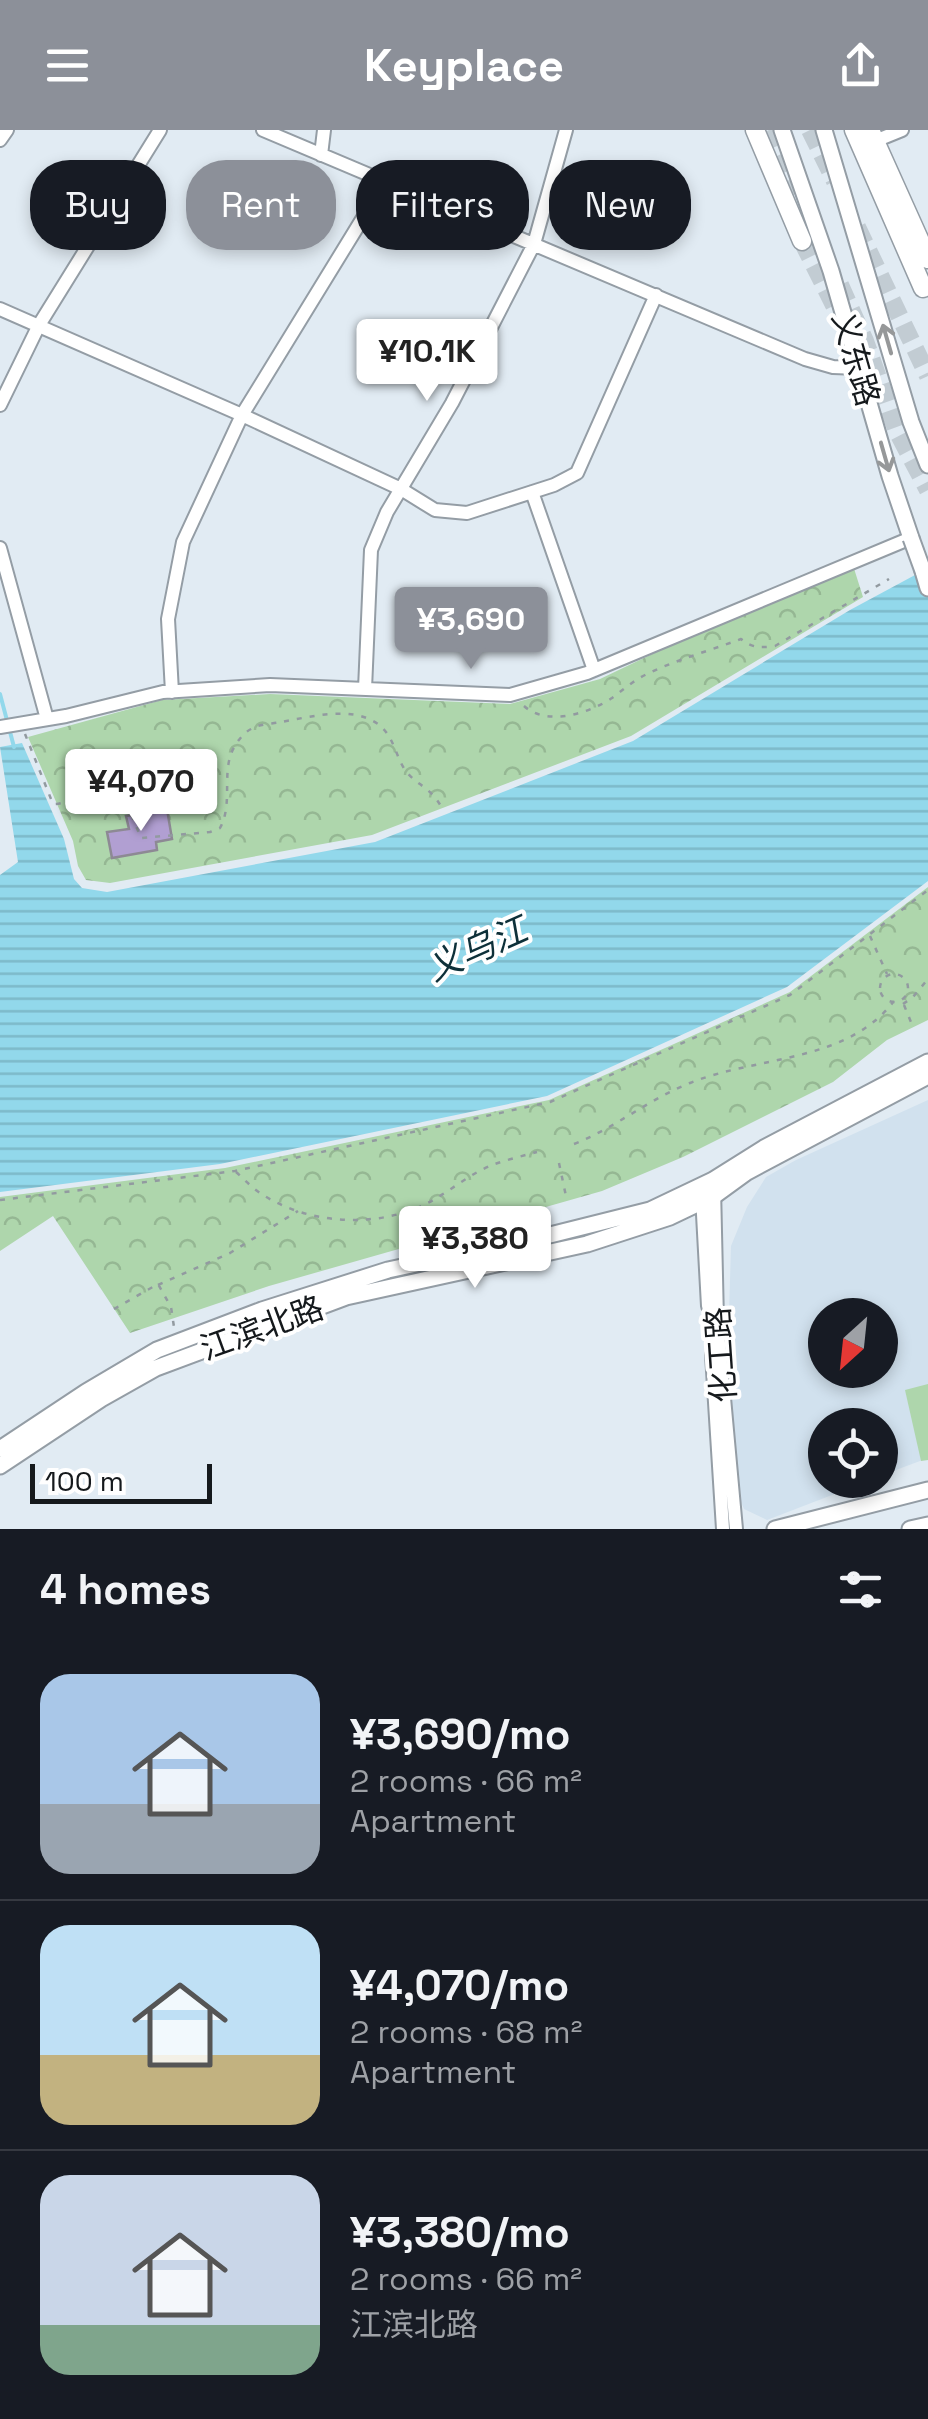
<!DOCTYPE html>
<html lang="en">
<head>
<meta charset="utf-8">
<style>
	:root { --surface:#171b24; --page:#20242c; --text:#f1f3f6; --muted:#9ea1a6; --line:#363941; --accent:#8c9099 }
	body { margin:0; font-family:"Space Grotesk","Noto Sans SC",sans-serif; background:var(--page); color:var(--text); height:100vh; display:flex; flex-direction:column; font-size:38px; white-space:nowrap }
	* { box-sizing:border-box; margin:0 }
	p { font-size:32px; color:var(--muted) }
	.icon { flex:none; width:55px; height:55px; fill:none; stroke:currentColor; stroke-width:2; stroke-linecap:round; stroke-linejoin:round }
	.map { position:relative; height:1399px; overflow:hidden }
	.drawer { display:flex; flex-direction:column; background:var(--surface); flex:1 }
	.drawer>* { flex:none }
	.hud { position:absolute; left:30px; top:30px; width:870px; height:90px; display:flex; gap:20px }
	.needle { width:65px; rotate:207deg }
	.tools { position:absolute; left:808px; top:1168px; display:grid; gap:20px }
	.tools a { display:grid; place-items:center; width:90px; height:90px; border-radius:50%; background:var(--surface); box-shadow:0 5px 15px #0003; font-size:50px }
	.scale { position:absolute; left:30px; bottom:25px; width:182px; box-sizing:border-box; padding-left:10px; border:5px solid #15191c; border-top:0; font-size:28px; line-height:35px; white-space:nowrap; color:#15191c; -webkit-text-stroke:8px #fff; paint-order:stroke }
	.price { position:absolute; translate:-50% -85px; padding:0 22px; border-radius:10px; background:#fff; color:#222; font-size:32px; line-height:65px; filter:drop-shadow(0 2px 5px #0008) }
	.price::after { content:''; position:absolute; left:50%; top:60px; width:30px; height:22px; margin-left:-15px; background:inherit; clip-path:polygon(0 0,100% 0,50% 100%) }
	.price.selected { background:var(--accent); color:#fff }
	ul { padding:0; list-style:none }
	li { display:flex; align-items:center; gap:30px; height:250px; padding:0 40px }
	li+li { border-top:2px solid var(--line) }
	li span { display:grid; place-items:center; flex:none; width:280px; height:200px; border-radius:30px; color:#555 }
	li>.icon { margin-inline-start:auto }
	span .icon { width:120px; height:120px; fill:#fffc; stroke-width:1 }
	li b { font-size:42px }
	h2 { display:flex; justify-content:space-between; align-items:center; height:120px; padding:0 40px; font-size:42px }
	.chip { padding:0 35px; border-radius:40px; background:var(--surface); box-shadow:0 5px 15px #0003; font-size:35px; line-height:90px }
	.chip.selected { background:var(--accent); color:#fff }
	header { display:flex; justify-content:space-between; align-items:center; height:130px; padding:0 40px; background:var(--accent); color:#fff; font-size:45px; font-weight:800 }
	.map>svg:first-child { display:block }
</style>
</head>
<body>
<header><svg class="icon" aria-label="menu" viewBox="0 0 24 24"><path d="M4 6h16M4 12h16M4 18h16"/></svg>Keyplace<svg class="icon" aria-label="share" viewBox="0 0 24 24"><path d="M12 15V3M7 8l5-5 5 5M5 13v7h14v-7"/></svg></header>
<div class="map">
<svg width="928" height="1399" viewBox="0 0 928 1399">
	<defs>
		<pattern id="park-crowns" width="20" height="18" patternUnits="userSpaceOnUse" patternTransform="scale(2.5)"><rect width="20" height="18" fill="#aed6ac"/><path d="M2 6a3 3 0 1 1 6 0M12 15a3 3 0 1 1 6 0" fill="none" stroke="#95b793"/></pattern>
		<pattern id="water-rules" width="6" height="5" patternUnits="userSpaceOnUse" patternTransform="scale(2.5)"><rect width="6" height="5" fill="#92d8eb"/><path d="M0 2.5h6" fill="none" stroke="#7db9c9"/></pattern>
	</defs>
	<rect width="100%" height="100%" fill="#e1ebf3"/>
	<path fill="#d1e1ee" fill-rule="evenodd" d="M928,970V1328L880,1346V1295H825V1350H871L767,1390L744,1379L731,1349L729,1185L731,1116L747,1077L766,1047L796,1030ZM825,1185H880V1240H825Z"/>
	<path fill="url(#park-crowns)" d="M851,429L863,467L631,606L372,705L110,753L86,750L78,736L73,711L28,607L162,570L270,564L510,574L600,549Z
		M928,757V890L887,910L833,952L683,1027L602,1061L269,1156L130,1203L53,1086L0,1121V1067L225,1038L549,970L790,862Z"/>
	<path fill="#aed6ac" d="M928,1254V1330L921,1331L905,1260Z"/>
	<path fill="url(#water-rules)" d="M928,438V751L787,857L547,966L220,1034L0,1062V745L18,732L0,617L22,613L64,709L74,749L82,758L107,762L375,712L633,611L850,480Z"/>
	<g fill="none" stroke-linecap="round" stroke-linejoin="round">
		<path stroke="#92d8eb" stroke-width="4" d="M0,564L14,617"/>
	</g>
	<path fill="#b19fd2" stroke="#8d8994" stroke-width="2.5" d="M167,679L172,709L156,712L157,720L112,728L107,702L129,699L126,686Z"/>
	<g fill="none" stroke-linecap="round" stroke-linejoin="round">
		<path stroke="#c2ccd3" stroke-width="18" stroke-dasharray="18 9" stroke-linecap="butt" d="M769,0L798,63
			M810,0L835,51
			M857,97L928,246
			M802,111L842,191
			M840,155L865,211L897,301L928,360"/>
		<g stroke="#949da5" stroke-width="16">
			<path id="minor" d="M263,0L805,229L833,237L859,238
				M0,10L7,0
				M875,11L902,0
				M321,25L324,0
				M0,179L242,285L401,359L435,380L467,383L554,355L577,343L656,165
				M0,275L39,195L160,0
				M532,362L594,540
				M0,418L47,589
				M365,559L371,420L387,382L452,273L534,114L566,0
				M172,562L168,489L183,412L242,285L385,52
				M0,597L66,586L163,562L270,555L510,565L587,543L911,408
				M714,1057L717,1191L736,1399
				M702,1066L708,1176
				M712,1225L723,1399"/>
		</g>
		<g stroke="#949da5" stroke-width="19">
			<path id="major" d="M782,0L831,141L890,346L911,408
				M824,0L911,292L928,335
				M923,441L928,458
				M0,1319L86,1262L157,1220L262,1180L388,1140L550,1105L650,1080L713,1050L764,1018L928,932
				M0,1336L101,1269L156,1238L346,1167L587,1114L670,1087L714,1066L747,1042L928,946
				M775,1399L928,1360
				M910,1399L928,1395"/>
		</g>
		<g stroke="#949da5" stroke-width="21">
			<path id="highway" d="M755,0L802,111
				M854,0L923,158
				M870,0L928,129"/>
		</g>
		<path stroke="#929aa0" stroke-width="2.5" stroke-dasharray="5 8" stroke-linecap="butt" d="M524,576C547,597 590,583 612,568C623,560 633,551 645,545C675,530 709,521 741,509C752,518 760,518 775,516L889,449
			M25,604L53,674C66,674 73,668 85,663C121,646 130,683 141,708L210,702L220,698C234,673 220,639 235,616C238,610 245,602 251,599C258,594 272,594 281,592C311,587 351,575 378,594C394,606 395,625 405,640C417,656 430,656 442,678
			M870,806L887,844
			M880 858a14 14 0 1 1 28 0a14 14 0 1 1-28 0Z
			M903,874L913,867L928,849
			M904,875L913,897
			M574,1014C615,998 649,969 690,953C756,926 847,933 894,871
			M559,1033L567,1071
			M236,1042C244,1049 251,1057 260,1063C305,1093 367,1098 417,1078C444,1067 465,1046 492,1035C506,1030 522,1026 537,1022
			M0,1070L235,1041L550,972L790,865L928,760
			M158,1155L230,1123L298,1081
			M114,1179L158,1154L171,1177L174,1197"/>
		<use href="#minor" stroke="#fff" stroke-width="12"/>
		<use href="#major" stroke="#fff" stroke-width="15"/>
		<use href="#highway" stroke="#fff" stroke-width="18"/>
		<g stroke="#949da5" stroke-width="19" stroke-linecap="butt">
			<path id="major-bridge" d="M911,408L923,441"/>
		</g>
		<use href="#major-bridge" stroke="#fff" stroke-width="15"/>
	</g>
	<defs><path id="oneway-shaft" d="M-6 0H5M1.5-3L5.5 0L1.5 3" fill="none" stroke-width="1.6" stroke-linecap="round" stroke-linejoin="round" transform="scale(2.5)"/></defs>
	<g stroke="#969899">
		<use href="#oneway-shaft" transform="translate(887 209) rotate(-106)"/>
		<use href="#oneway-shaft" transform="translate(885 327) rotate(74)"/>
	</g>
	<g text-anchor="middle" stroke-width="8" stroke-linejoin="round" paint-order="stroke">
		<g font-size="32" fill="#15191c" stroke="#fff">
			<text transform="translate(856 229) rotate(74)" y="11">义东路</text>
			<text transform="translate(262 1198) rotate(-20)" y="11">江滨北路</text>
			<text transform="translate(721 1225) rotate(-94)" y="11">化工路</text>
		</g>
		<g font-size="35" font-style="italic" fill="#0e3039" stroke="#fff">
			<text transform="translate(477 819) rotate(-24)" y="12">义乌江</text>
		</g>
	</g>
</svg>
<div class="tools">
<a><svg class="needle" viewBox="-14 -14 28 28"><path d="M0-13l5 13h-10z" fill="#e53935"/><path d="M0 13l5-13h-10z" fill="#9ea1a6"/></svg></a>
<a><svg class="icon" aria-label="locate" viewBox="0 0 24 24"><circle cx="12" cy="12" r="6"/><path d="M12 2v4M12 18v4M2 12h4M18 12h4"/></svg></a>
</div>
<div class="scale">100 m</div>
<b class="price" style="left:427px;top:274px">¥10.1K</b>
<b class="price selected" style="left:471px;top:542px">¥3,690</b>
<b class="price" style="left:141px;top:704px">¥4,070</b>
<b class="price" style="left:475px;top:1161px">¥3,380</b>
<div class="hud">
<a class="chip">Buy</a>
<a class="chip selected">Rent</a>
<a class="chip">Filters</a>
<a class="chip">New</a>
</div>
</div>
<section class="drawer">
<h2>4 homes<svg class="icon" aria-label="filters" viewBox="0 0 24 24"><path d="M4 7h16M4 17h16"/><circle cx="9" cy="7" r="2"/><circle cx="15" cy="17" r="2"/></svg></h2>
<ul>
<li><span style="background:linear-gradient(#a9c7e8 65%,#9aa5b1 0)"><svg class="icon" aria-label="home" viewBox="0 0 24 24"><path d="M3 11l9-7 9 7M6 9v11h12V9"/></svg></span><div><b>¥3,690/mo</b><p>2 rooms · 66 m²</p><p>Apartment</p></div></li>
<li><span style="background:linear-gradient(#bfe0f5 65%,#c2b280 0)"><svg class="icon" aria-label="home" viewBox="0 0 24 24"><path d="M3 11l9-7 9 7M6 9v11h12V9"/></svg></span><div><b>¥4,070/mo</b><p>2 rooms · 68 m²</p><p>Apartment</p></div></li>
<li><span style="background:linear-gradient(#c9d6e8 75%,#7fa58c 0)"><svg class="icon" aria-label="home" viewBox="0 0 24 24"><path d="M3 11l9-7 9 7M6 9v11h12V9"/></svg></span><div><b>¥3,380/mo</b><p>2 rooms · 66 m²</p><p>江滨北路</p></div></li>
</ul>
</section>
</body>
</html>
